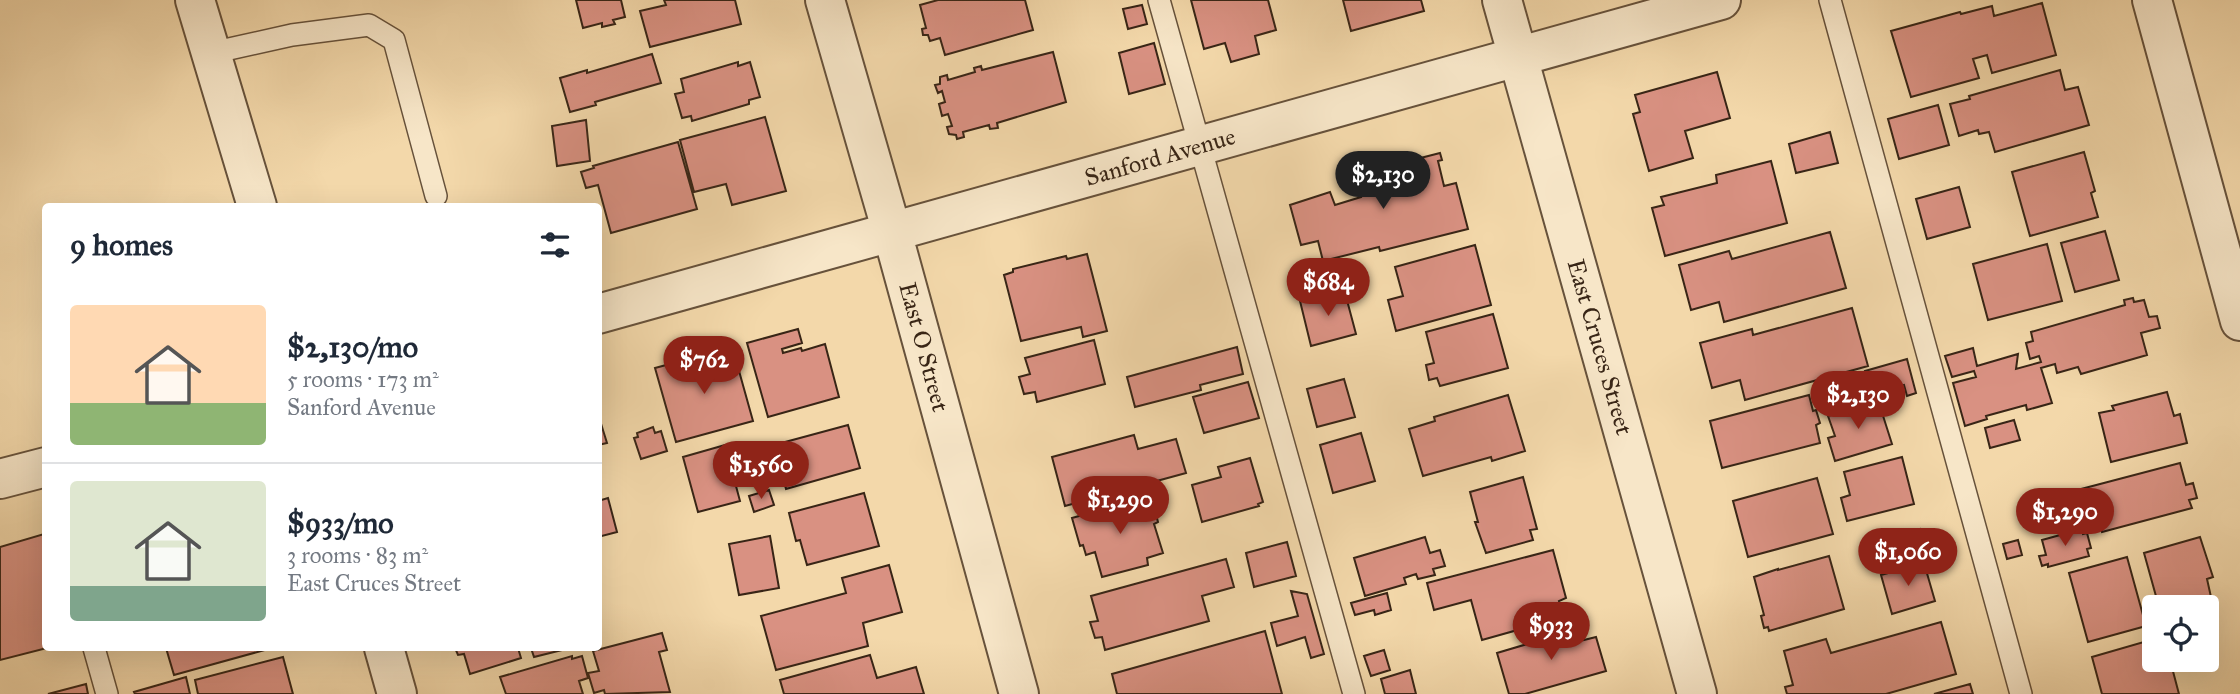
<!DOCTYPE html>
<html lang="en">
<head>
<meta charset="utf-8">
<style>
	:root { --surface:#fff; --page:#f6f6f7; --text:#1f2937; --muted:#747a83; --line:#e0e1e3; --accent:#8f2418 }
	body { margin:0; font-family:"IM FELL Great Primer",serif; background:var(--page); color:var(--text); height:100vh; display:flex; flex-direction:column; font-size:26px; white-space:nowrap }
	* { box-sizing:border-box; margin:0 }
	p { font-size:23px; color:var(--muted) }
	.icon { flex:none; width:38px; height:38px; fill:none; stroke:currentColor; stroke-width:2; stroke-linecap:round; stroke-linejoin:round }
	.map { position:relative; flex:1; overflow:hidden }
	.drawer { position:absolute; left:42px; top:203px; width:560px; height:448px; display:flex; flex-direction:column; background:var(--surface); border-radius:7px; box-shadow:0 7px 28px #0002 }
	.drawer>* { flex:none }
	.buttons { position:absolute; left:2142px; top:595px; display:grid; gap:14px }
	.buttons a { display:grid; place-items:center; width:77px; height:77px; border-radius:7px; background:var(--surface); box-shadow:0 7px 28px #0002; font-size:35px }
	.price { position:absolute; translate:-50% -60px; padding:0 16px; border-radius:24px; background:var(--accent); color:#fff; font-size:23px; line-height:46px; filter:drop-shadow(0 2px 4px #0008) }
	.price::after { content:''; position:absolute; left:50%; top:42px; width:21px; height:16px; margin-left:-10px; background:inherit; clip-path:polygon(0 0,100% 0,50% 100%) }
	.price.active { background:#222; color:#fff }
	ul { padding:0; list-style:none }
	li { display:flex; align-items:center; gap:21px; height:175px; padding:0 28px }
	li+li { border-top:2px solid var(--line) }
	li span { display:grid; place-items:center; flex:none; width:196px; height:140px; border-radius:7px; color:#555 }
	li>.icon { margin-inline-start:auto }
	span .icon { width:84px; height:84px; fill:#fffc; stroke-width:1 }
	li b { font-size:30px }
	h2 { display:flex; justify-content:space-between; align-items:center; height:84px; padding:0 28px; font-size:30px }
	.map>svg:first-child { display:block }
</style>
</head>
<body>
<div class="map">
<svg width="2240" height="694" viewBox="0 0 2240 694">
	<rect width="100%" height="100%" fill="#f3d8aa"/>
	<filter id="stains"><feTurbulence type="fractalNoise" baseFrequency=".00286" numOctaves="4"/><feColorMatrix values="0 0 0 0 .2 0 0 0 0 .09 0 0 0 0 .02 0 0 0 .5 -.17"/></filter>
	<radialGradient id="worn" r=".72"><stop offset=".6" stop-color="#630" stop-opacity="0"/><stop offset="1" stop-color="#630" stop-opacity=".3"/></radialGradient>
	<path fill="#d99182" stroke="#382516" stroke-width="2" d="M576,0H621L625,17L613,20L615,24L602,27V23L583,28Z
		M664,0H735L741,24L650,47L640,11L666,5Z
		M938,0H1025L1033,30L945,55L940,38L930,41L928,35H923L922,29L926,28L920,5Z
		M1191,0H1268L1276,30L1255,36L1259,54L1231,62L1225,43L1204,49Z
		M1343,0H1421L1424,11L1351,31Z
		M2042,3L2056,55L1992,73L1987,55L1973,59L1979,78L1911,97L1891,31L1960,12L1961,14L1992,6L1994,16Z
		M1142,5L1147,24L1128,29L1123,9Z
		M1154,43L1165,84L1129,94L1119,53Z
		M1053,52L1066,102L997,123L998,128L990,129L989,125L963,132L964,137L957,139L956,135L949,134L947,127L952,126L948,114L942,116L939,104L945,102L942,91L938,93L935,85L940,84V77L947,75L948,80L975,72L974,68L981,66L982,70Z
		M652,54L661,83L595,102L596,105L570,112L560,78L587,70V73Z
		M738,62V66L750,62L760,97L749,100V104L692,121L691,116L682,118L675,94L684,92L681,79Z
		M2060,70L2065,90L2078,87L2089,125L1995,152L1989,132L1979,134L1978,130L1959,136L1950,104L1970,99L1969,96Z
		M1717,72L1730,118L1685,131L1693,158L1649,171L1633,114L1640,112L1635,95Z
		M1938,105L1949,145L1899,159L1888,119Z
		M765,117L786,191L732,205L726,184L694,192L680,140Z
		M586,120L590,161L557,166L552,126Z
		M1830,132L1838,163L1796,173L1789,144Z
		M678,142L697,209L611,233L598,185L586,188L581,172L594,168L593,166Z
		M2084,152L2095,191L2091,193L2098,217L2030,236L2012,172Z
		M1440,153L1442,160L1438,161L1444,186L1456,183L1468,229L1380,251L1379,247L1323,261L1318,241L1301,245L1290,205L1330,192L1335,205L1361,197L1354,175Z
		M1771,161L1787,223L1665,256L1652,208L1664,205L1661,197L1717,183L1716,175Z
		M1959,187L1970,227L1927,239L1916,199Z
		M2105,231L2119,280L2075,292L2061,243Z
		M1830,232L1846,288L1724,322L1719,302L1691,310L1679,265L1729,251L1732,259Z
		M2047,244L2062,301L1988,320L1973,264Z
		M1475,245L1491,305L1396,331L1388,300L1403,296L1395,267Z
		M1087,254L1107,331L1083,337L1081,327L1021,341L1004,275L1013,272V269L1066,256L1067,259Z
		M1344,289L1356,334L1311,346L1300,301Z
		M2133,298L2134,302L2144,300L2149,317L2157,316L2160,328L2141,333L2147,355L2081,374L2078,367L2057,373L2055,364L2041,368L2052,403L2027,410L2026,405L1986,416L1987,419L1965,426L1953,383L1976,377L1974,371L1952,377L1945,356L1973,348L1977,366L2018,354L2016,369L2041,362L2039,356L2030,359L2026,343L2033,341L2031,332L2125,305L2124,300Z
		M1852,308L1868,366L1745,400L1740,380L1712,388L1700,343L1752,329L1753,335Z
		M1493,314L1508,368L1440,386L1437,378L1429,380L1426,365L1434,363L1426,332Z
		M798,329L802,343L782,349L783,353L801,348L802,351L825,344L839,397L768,417L747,343Z
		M1094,340L1105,384L1037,402L1035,392L1024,394L1019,377L1030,374L1025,358Z
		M1237,347L1243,374L1200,385L1201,390L1135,407L1127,377Z
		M734,353L753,421L676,442L655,368L696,357L699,370L706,368L704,360Z
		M1907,359L1916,393L1907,396L1904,385L1871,394L1865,371Z
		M1344,379L1355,417L1317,427L1307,389Z
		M1248,382L1259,418L1204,433L1193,397Z
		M2167,392L2174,416L2180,414L2187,443L2111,462L2099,413L2114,410L2112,406Z
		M1508,395L1525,451L1492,461L1491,457L1423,476L1409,429L1435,421L1434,417Z
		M1809,395L1813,411L1816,410L1820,423L1816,425L1820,443L1722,468L1710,421Z
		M1878,400L1892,444L1835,461L1828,438L1835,436L1828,416Z
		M598,414L607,443L598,445Z
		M2014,420L2020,440L1990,448L1985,428Z
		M848,425L860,468L786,489L774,445Z
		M653,427L655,433L661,431L667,451L641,459L634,438L638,437L637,433Z
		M1361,433L1375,481L1333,493L1320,445Z
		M1134,435L1138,449L1176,439L1186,473L1065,506L1052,457Z
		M725,445L740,501L698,512L683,457Z
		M1902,457L1914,504L1847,521L1841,498L1850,495L1844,472Z
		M1250,458L1263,502L1258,504L1259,506L1202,522L1192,485L1221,477L1218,467Z
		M2180,463L2186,485L2193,483L2197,498L2189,500L2192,508L2102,532L2097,515L2069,523L2062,494Z
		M1523,477L1537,529L1530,530L1533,540L1486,553L1475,522H1478L1470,492Z
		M1817,478L1833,534L1748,557L1733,501Z
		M769,490L774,505L754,512L749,496Z
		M864,493L879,546L807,565L800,540L796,541L789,513Z
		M1151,496L1158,522L1154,524L1163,553L1147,558L1148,565L1102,577L1095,552L1086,555L1083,545L1080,546L1072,518Z
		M608,498L617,532L598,537V501Z
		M1920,529L1926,545L1907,552L1900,535Z
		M2082,529L2083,534L2087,533L2091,548L2087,549L2089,556L2048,567V564L2042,566L2039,556L2046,555L2042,540Z
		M44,534L47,648L0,660V547Z
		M770,536L779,588L739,595L729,544Z
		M1425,537L1430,553L1440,550L1445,566L1433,569L1435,575L1418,579L1416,574L1404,578L1406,584L1365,596L1354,558Z
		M2200,537L2213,577L2207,579L2211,597L2175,607H2159L2144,553Z
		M2018,540L2022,555L2007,559L2003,544Z
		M1287,542L1296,576L1254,587L1246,553Z
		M1553,550L1566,598L1559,601L1564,617L1482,640L1471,600L1434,610L1427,583Z
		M1829,556L1844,609L1769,631L1768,627L1764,628L1761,616L1764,615L1754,577L1778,569V570Z
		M2127,557L2146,626L2088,642L2069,573Z
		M1226,559L1234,587L1202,596L1209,621L1105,650L1102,637L1095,638L1090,622L1098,621L1091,596Z
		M1924,563L1935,601L1892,614L1881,575Z
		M889,565L902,612L863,623L868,646L776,670L761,616L846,593L842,578Z
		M1291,591L1307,594L1324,654L1311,658L1305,637L1277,646L1271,623L1298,616Z
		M1387,593L1391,610L1375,615L1374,610L1355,615L1351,603Z
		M1941,622L1956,674L1886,694H1787L1785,687L1793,685L1784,651L1826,639L1831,653Z
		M1581,628L1584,640L1596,637L1606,671L1525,694H1509L1497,653Z
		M1265,631L1282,694H1117L1112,674Z
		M662,633L667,650L659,652L670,692L605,694L604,690L594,693L588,673L599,671L593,651Z
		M2154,639V660H2170L2179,694H2102L2092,657Z
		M166,648H272L174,675Z
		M455,648H518L521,658L470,674L464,654L458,655Z
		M531,648H570L534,657Z
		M1384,650L1390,670L1371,676L1364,656Z
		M870,655L877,678L916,667L924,694H784L780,680Z
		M572,656V659L582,656L588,678L579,681L583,694H506L500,677Z
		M283,657L293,694H198L195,680Z
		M1410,670L1416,694H1385L1381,679Z
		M186,677L190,694H135L134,692Z
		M86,684L88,694H48Z
		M1970,684L1973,694H1934Z"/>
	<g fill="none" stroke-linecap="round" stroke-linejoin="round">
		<g stroke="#67523b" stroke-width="24">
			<path id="service" d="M1159,0L1354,694
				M1830,0L2021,694
				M211,53L292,35L369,25L394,40L436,196
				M94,648L107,694"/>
		</g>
		<g stroke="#67523b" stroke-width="42">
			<path id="minor" d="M195,0L257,206
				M825,0L892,232L1019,694
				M1502,0L1697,694
				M2152,0L2240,321
				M598,314L1721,0
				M0,479L46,467
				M384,648L397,694"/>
		</g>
		<use href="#service" stroke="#f7e6c8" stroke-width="21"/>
		<use href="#minor" stroke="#f7e6c8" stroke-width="38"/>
	</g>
	<g text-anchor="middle" stroke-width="5" stroke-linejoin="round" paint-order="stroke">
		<g font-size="24" fill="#382516" stroke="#f7e6c8">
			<text transform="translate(1160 157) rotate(-16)" y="8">Sanford Avenue</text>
			<text transform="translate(924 347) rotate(75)" y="8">East O Street</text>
			<text transform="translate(1600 347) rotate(74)" y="8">East Cruces Street</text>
		</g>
	</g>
	<rect width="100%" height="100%" filter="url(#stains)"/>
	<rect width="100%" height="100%" fill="url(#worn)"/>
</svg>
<div class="buttons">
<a><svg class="icon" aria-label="locate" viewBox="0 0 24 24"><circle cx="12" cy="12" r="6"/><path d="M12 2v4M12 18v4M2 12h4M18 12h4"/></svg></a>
</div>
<b class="price active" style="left:1383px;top:211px">$2,130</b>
<b class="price" style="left:1328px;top:318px">$684</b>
<b class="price" style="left:704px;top:396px">$762</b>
<b class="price" style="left:1858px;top:431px">$2,130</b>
<b class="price" style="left:761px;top:501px">$1,560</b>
<b class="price" style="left:1120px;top:536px">$1,290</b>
<b class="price" style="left:2065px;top:548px">$1,290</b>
<b class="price" style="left:1908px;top:588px">$1,060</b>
<b class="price" style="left:1551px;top:662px">$933</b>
<section class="drawer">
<h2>9 homes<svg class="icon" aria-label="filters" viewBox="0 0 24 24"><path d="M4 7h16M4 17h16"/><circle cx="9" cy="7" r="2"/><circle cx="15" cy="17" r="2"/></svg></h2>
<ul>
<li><span style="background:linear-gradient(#ffd9b3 70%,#8fb573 0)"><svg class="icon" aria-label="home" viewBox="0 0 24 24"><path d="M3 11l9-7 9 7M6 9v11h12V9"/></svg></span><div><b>$2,130/mo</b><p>5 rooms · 173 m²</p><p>Sanford Avenue</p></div></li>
<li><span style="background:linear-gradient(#dfe7d0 75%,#7fa58c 0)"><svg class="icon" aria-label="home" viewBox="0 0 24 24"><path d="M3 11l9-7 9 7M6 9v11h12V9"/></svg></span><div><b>$933/mo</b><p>3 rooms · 83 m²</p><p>East Cruces Street</p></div></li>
</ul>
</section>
</div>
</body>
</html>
